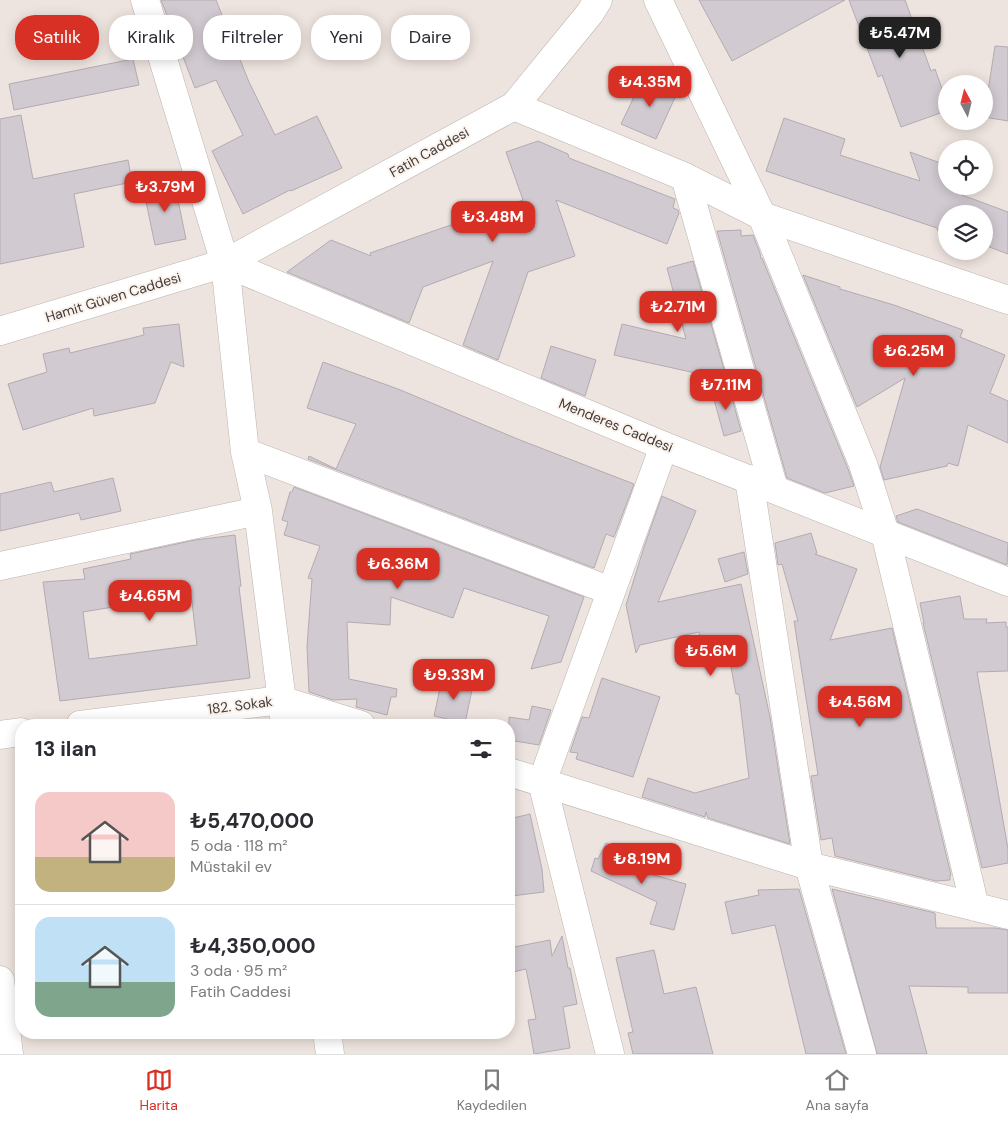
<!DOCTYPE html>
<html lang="tr">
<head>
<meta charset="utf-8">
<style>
	:root { --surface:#fff; --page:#f7f7f7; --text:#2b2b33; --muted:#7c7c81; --line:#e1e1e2; --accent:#d93025 }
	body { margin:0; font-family:"DM Sans",sans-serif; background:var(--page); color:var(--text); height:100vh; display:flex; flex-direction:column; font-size:19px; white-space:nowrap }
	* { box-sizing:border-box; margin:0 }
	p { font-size:16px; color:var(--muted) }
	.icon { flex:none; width:28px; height:28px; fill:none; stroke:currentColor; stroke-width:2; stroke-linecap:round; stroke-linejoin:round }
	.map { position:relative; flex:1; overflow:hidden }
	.sheet { position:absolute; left:15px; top:719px; width:500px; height:320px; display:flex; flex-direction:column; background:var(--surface); border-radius:20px; box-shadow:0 2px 12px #0003 }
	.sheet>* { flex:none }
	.guide { position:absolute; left:15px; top:15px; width:500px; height:45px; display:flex; gap:10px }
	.needle { width:32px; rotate:353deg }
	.tools { position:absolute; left:938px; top:75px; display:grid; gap:10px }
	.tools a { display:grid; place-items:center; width:55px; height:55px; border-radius:50%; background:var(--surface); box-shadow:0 2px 12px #0003; font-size:25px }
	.price { position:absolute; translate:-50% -42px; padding:0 11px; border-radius:10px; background:var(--accent); color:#fff; font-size:16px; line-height:32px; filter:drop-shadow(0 1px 2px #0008) }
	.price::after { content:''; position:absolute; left:50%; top:30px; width:15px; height:11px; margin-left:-8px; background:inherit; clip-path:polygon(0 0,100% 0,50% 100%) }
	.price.on { background:#222; color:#fff }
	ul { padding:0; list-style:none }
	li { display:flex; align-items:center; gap:15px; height:125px; padding:0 20px }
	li+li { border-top:1px solid var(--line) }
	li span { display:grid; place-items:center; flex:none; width:140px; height:100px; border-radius:15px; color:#555 }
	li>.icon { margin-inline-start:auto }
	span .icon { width:60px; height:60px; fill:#fffc; stroke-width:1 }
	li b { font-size:21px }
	h2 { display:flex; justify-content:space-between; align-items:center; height:60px; padding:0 20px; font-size:21px }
	.pill { padding:0 18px; border-radius:20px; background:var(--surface); box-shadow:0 2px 12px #0003; font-size:18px; line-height:45px }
	.pill.on { background:var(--accent); color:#fff }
	.dock { display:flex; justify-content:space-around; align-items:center; height:70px; border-top:1px solid var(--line); background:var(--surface); font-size:14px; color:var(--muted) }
	.dock a { display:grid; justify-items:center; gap:2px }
	.dock .on { color:var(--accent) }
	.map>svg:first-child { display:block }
</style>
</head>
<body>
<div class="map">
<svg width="1008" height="1054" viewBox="0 0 1008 1054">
	<rect width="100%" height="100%" fill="#eee4df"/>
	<path fill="#d2cad1" stroke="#b3abb2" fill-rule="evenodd" d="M161,0H216L249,82L275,135L317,116L342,168L291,191L290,190L243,214L212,151L243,135L216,80L195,88Z
		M699,0H845L732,61Z
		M849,0H905L931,71L935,69L946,100V111L901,127L882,75L878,77Z
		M995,46L1008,47V121L984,117Z
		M133,59L139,85L14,110L9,84Z
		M644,76L678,91L656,139L621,124Z
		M21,115L33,179L128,160L132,182L74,194L84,247L0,264V119Z
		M784,118L845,139L840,155L920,181L910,152L946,165V186H966L962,195L1008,212V254L984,245V214H946V245H943L937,228L766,171Z
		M538,141L568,154L569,158L675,199L673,208L678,210L679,213L667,244L556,200L575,256L528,272L498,360L463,345L493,261L423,287L409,323L287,272L331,240L371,256L370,253L523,200L506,152Z
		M174,181L186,239L155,245L143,187Z
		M741,230V236L753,235L760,253L761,259L762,258L848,469L854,486L825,493L787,478L717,231Z
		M693,261L727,380L614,355L622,324L686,339L667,268Z
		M803,275L840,287V289L894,305L963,330L960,337L1005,355L990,393L1008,401V443L968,425L958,466L948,463L947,466L884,480L880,467L905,378L857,407Z
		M179,324L184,367L171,362L155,403L94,416L93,408L23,430L8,384L47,372L43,354L69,348L70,353L144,335L143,328Z
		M551,346L596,360L585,396L541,378Z
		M323,362L398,389L520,440L634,484L614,537L606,534L594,568L308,459L309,456L336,469L356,424L307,408Z
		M729,387L741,431L724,436L712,392Z
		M113,478L121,511L81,520L79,513L0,531V494L51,482L54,492Z
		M294,487L584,597L561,662L531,669L549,616L464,588L453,618L391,597L390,625L347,622L349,679L397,689L396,697H391L387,715L356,707L357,699L333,700L309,692L307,646L312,579L308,578L320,546L284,535L288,522L282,520L290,492H292Z
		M662,496L696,511L658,602L741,584L770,717L790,844L708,818L706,812L705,817L642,797L648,778L695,793L749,778L739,694H736L729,656L705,661L699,632L640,645L636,653L626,605L644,547Z
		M917,509L1008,543L1007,565L898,522L896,516Z
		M811,533L817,553L815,554L857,569L830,640L892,628L951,875H950V880L936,881L835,856L832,838L821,840L811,776L818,775L794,621H798L782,564L778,565L775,543Z
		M235,535L241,586L239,587L250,678L60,701L43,582L85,579L83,569L131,559L130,554L195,540ZM191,594L197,645L89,659L83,612Z
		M744,552L748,574L725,582L718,559Z
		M960,596L964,619H987L986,623L1006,622V627H1008V671L977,672L1008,849V863L982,868L923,623H924L920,603Z
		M602,678L660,697L633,777L576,759L578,753L570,752L582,717L589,718Z
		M442,679L473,685L465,723L434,716Z
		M532,706L551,710L539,745L509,740V717L529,720Z
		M530,814L542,869L544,892L511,896L509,879V819Z
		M606,843L634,857L629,868L686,884L674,930L650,924L657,902L591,871L595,858L598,859Z
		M799,889L846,1054H806L775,925L732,934L725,902L759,895L758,890Z
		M832,889L935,913L936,928H995L1008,930V993H968V987L909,986L927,1054H877Z
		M562,936L568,968H570L577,1004L563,1007L570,1048L534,1054L528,1020L536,1019L526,969L509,973V948L550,940L552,956Z
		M654,950L664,994L696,987L713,1054H633L628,1033L633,1032L616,958Z"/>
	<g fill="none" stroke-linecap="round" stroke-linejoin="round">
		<g stroke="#bcb3ae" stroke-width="29">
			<path id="minor" d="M145,0L225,263L245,452L258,511L285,725
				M658,0L762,216L863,464L885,533L975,907
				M514,106L685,177L762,216L1008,300
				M685,177L774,489
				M225,263L514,106L590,13L598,0
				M245,452L611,591
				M749,479L809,866L862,1054
				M0,566L258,511
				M80,725L281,700L361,725
				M0,735L21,732
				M509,772L809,866L1008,915
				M0,980L9,1054
				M327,1032L330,1054
				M610,1054L542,782L664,446"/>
		</g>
		<g stroke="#bcb3ae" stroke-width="29">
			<path id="major" d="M0,331L225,263L664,446L1008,582"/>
		</g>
		<use href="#minor" stroke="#fff" stroke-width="28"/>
		<use href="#major" stroke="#fff" stroke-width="28"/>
	</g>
	<g text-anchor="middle" stroke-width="4" stroke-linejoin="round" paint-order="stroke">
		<g font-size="14" fill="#403c3a" stroke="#fcf2ec">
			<text transform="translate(429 152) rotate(-29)" y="5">Fatih Caddesi</text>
			<text transform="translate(113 297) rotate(-17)" y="5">Hamit Güven Caddesi</text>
			<text transform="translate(616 425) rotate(22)" y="5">Menderes Caddesi</text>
			<text transform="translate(240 705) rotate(-7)" y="5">182. Sokak</text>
		</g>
	</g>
</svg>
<div class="tools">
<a><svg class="needle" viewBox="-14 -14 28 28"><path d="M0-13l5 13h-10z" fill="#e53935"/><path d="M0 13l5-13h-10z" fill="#7c7c81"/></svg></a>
<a><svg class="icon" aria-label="locate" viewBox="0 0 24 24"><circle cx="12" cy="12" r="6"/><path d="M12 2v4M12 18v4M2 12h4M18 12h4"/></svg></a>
<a><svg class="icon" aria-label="layers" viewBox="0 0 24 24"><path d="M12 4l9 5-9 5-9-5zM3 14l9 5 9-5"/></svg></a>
</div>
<b class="price on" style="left:900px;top:59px">₺5.47M</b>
<b class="price" style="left:650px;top:108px">₺4.35M</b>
<b class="price" style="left:165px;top:213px">₺3.79M</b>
<b class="price" style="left:493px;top:243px">₺3.48M</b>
<b class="price" style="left:678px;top:333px">₺2.71M</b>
<b class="price" style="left:914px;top:377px">₺6.25M</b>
<b class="price" style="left:726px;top:411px">₺7.11M</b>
<b class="price" style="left:398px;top:590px">₺6.36M</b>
<b class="price" style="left:150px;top:622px">₺4.65M</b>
<b class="price" style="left:711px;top:677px">₺5.6M</b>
<b class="price" style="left:454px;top:701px">₺9.33M</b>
<b class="price" style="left:860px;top:728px">₺4.56M</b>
<b class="price" style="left:642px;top:885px">₺8.19M</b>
<div class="guide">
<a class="pill on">Satılık</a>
<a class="pill">Kiralık</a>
<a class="pill">Filtreler</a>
<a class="pill">Yeni</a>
<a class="pill">Daire</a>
</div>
<section class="sheet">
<h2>13 ilan<svg class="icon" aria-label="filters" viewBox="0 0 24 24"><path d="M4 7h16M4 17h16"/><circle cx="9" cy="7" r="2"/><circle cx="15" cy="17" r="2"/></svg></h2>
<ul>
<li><span style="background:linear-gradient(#f6c9c9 65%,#c2b280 0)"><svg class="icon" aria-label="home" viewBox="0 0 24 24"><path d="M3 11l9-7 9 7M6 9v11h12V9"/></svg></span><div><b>₺5,470,000</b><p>5 oda · 118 m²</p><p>Müstakil ev</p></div></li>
<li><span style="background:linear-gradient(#bfe0f5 65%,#7fa58c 0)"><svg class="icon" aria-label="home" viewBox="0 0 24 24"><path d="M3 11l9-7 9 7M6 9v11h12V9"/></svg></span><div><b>₺4,350,000</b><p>3 oda · 95 m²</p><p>Fatih Caddesi</p></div></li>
</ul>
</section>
</div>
<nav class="dock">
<a class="on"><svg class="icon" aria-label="map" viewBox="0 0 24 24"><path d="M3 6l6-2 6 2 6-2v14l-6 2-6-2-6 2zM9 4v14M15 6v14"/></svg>Harita</a>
<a><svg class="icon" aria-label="saved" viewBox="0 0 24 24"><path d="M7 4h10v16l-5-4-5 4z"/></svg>Kaydedilen</a>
<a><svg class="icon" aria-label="home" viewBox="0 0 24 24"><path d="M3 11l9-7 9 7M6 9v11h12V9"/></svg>Ana sayfa</a>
</nav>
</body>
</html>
